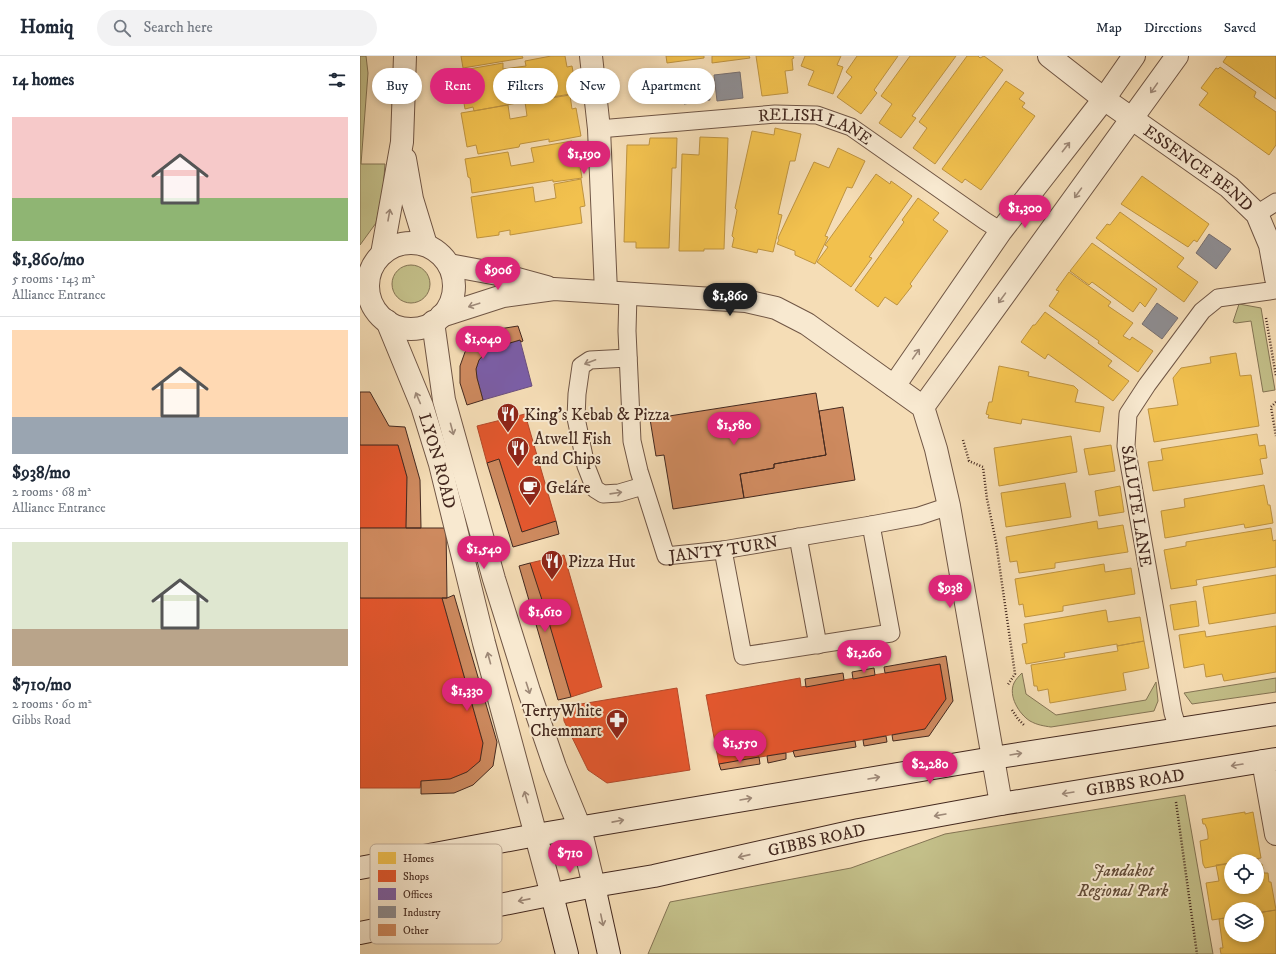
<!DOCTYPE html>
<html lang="en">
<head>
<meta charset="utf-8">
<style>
	:root { --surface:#fff; --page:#f2f2f3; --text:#1f2937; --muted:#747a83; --line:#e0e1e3; --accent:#db2777 }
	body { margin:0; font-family:"IM FELL DW Pica",serif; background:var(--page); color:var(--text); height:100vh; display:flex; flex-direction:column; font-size:15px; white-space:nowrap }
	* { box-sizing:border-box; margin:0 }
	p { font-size:13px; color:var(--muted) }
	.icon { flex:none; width:22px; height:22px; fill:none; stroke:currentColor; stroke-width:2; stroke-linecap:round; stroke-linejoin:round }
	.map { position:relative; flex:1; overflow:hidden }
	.details { display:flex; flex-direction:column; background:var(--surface); width:360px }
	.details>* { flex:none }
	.banner { position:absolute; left:12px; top:12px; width:380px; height:36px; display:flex; gap:8px }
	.tools { position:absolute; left:864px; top:798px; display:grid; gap:8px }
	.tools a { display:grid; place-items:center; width:40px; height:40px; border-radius:50%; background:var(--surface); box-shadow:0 2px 6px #0003; font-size:20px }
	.price { position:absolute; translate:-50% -34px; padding:0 9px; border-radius:14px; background:var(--accent); color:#fff; font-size:13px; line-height:26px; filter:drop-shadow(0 1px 2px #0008) }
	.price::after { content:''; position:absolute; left:50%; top:24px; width:12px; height:9px; margin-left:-6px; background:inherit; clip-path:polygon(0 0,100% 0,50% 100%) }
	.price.current { background:#222; color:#fff }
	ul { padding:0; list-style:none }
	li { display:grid; align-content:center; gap:8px; height:212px; padding:0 12px }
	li+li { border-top:1px solid var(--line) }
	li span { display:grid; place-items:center; height:124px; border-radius:0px; color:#555 }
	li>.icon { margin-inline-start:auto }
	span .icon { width:72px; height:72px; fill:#fffc; stroke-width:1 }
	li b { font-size:17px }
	h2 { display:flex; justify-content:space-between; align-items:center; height:48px; padding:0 12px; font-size:17px }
	.pill { padding:0 14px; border-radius:18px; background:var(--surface); box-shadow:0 2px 6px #0003; font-size:14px; line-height:36px }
	.pill.current { background:var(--accent); color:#fff }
	header { display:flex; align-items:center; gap:24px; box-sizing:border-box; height:56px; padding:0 20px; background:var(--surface); border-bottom:1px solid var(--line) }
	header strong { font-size:19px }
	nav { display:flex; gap:22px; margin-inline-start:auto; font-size:14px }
	.search { width:280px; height:36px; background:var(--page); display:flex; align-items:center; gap:10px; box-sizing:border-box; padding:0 14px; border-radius:22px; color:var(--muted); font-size:15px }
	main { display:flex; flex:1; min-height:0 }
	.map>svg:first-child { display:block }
</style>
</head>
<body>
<header>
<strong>Homiq</strong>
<div class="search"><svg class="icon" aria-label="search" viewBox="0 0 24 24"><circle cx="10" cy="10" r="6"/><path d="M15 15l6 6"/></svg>Search here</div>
<nav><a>Map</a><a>Directions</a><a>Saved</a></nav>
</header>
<main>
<section class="details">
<h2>14 homes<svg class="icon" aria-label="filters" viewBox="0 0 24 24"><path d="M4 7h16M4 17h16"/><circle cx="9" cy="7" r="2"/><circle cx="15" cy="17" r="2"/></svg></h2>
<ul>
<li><span style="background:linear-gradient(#f6c9c9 65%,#8fb573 0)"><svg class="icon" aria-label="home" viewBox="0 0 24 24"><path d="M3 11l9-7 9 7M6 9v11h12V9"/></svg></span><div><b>$1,860/mo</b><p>5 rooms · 143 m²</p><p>Alliance Entrance</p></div></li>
<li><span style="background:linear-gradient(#ffd9b3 70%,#9aa5b1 0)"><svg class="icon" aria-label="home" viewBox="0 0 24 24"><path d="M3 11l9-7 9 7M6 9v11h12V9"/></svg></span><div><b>$938/mo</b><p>2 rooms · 68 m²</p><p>Alliance Entrance</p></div></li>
<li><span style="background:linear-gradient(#dfe7d0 70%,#b9a48a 0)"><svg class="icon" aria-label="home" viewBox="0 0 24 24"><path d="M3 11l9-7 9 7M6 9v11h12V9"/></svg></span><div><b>$710/mo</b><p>2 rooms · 60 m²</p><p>Gibbs Road</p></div></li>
</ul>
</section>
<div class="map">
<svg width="916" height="898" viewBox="0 0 916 898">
	<rect width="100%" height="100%" fill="#f5ddb6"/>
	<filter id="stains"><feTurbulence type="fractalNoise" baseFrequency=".005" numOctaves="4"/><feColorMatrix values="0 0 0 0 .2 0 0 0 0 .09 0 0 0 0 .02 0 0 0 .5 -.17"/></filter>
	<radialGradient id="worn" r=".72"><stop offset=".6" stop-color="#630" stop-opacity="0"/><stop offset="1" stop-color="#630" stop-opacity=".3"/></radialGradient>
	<path fill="#c3bf89" stroke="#847454" d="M0,0H6L8,17L1,108H25L23,135L16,167L0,189Z
		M32 228a19 19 0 1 1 38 0a19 19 0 1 1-38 0Z
		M879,248L901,252L915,334L903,336L891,265L876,267L873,266Z
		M662,617L666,638L696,659L786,644L796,626L798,645L794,655L691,671C684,670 677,669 670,665C659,658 648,640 654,627C656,623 659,620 662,617Z
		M916,622V636L832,648L824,637Z
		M825,739L853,898H288L310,846L491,812L585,778Z"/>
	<path fill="#f2c14e" stroke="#be9340" d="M101,0H162L163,2L103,12Z
		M191,0H205L207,11L212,10L217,37L186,42V39L156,44L157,47L114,55L113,51L105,53L99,18L110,16L109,13L143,7V13L166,10L165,5Z
		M306,0H344V2L307,7Z
		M352,0H389L390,2L352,7Z
		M396,0H433L434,2L432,3L433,14L425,15L428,37L402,40Z
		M445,0H481L477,9L483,11L473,38L448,29L454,15L441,10Z
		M497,0H538L514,34L517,37L501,58L477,41L492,21L486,16Z
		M550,0H596L552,60L556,62L541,82L519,67L532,48L521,40Z
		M607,0H618L620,2L624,0L643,14L575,108L553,92L567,72L559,66Z
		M867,0H916V43L863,6Z
		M860,11L896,36L894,41L916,56V89L909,99L839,49L848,37L841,32L856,12L858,13Z
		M646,25L664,37L659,43L665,47L662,51L675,60L621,134L605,123L602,127L582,113Z
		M210,39L212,53L216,52L221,80L189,86V83L160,88L159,91L118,98L116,89L107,91L101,57L148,49L150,63L167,60L165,46Z
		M415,72L441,78L435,105H430L418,158L422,159L413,196L398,193L397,197L372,191L374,182L372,180L377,154L375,152L392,75L414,79Z
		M340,81L368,82L364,193H344V195H319L322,98L339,99Z
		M290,82H317L316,112H312L309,192H276V186H264L267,89H289Z
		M212,85L214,98L218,97L222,122L193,126V124L112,137L110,122L108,121L105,103L148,96L151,110L174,106L171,92Z
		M478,92L505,105L492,132L487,131L465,180L468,181L455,208L435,199V195L417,188L419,184L418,182L454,106L469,112Z
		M516,118L530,128L531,125L552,140L509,201L512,202L491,231L457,206L468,191L465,189Z
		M782,120L849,168L837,186L834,184L828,191L761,148Z
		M221,123L225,150L220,151L222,167L150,179V174L139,176V179L117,182L111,141L173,131L175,146L196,142L194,128Z
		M558,142L579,157L573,164L588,175L550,228L552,230L537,249L525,241L518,251L495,234L544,166L542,164Z
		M760,156L824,202L817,211L838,226L824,246L736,182L747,168L750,169Z
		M732,187L797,233L785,251L780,246L773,256L732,226L729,229L710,215Z
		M709,216L751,246L748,250L773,267L763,280L770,284L772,281L793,295L778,316L738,287L739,285L689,250L699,235L696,234Z
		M685,256L752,305L748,310L769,325L753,345L688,298L685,303L661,286L673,269H675Z
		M876,297L880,320L891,319L899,370L794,386L788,353L818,349L813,322L821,312L851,307L850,301Z
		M639,310L669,316L668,320L714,330L718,334L715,346L744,351L740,376L662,363L661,368L628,362L629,359L626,358L629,346H632Z
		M897,378L899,390L905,389L907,402L900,403L903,418L793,435L788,406L803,404L801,393Z
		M711,380L717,416L639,430L634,392Z
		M751,389L755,415L729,419L724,393Z
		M705,427L711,461L646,471L641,437Z
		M904,429L908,449H910L913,467L885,472L884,468L805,482L801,455L825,451L824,443Z
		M760,430L764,456L739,460L735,435Z
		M737,465L738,473L763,469L768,496L695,507V512L659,517L657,505L650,506L646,481Z
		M911,472L913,485L916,484V511L836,524L837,529L811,533L804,494L826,490V486Z
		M744,508L745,516L771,512L775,538L703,550V555L665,561L663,548L659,549L655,523Z
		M916,519V557L849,568L843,531Z
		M836,545L839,570L814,574L810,549Z
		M746,554L748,566L780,561L784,585L757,590V588L704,597L705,601L666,608L662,588L667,587L664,568Z
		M916,570V616L864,625L862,618L846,621L844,608L824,612L819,579L845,575L846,581Z
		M784,585L789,612L763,617L766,634L690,647L688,633L678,635L677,630H674L671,609L758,595L757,590Z
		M885,756V758L893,756L901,802L883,805H871V807L845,812L843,808L840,785L848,783V780L847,773L845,768H843L842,763Z
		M898,803L899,808H902L904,817H908L909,826H911L916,854L897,857V853H871V861L852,864L846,827L859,825L856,809L871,807V831H897V805H883Z
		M916,854V898H861L860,892H863L859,863L871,861V879H897V857Z"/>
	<path fill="#e4572e" stroke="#b4492a" d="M165,358L196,465L162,476L139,403L127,407L117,370Z
		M0,389H38L47,421L46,472H0Z
		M204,499L242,631L211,641L170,507Z
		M0,542H82L123,687L120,705L107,716L90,723L61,725L60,732H0Z
		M580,608L586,643L565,673L359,708L346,639L440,622L441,631Z
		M317,632L330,714L247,727L228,714L204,665L203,651Z"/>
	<path fill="#7b5ea7" stroke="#6a4e7e" d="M160,284L172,330L123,344L117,322L116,313L119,304L125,297L133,292Z"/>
	<path fill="#8d8d92" stroke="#776f70" d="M380,16L383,42L357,45L354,19Z
		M346,18L350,44L324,48L319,22Z
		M849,178L871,193L856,213L836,197Z
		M797,247L818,262L802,283L782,268Z"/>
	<path fill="#ce8a5f" stroke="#44291f" d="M158,270L163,285L161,286L160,284L133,292L125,297L119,304L116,313L117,322L123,344L107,349L100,327V310L105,296L115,285L129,276L139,273Z
		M0,336H10L29,370L45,371L60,424L61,472H46L47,421L38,389H0Z
		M456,337L466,399L414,408V412L380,418L384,442L313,453L304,399L296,400L290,363Z
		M483,351L495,424L384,442L380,418L414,412V408L466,399L459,355Z
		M139,403L162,476L196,465L199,478L153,491L127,407Z
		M0,472H86L87,542H0Z
		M170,507L184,550L211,641L198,644L159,510Z
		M94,539L137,686L133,710L113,729L94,737L61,738V725L90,723L107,716L120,705L123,687L82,542H87Z
		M586,600L593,645L569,680L533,685L532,679L565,673L586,643L580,608L525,617L524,611Z
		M514,612L515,619L493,623L492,616Z
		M483,617L484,624L446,631L445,623Z
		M526,680L527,686L504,690L503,684Z
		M495,685L496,691L435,701L433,695Z
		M426,697V703L408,707L407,700Z
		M399,701L400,708L361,714L359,708Z"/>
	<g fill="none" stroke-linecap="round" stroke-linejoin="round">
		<g stroke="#705645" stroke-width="19">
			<g id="lane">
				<path id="s1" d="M239,73L415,58L457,59L491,71L625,165L641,175"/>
				<path d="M897,158L916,146"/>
				<path id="s2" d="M268,238L267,275L272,385L279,415L306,500L363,494L511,469L559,460L589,450"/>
				<path d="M268,302L230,304L221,310L217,338L216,362L226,410L235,433L243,438L259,437L283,430"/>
				<path d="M438,481L458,589"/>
				<path d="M363,494L383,600L531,577L511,469"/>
				<path d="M818,673L813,657L766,390L768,358L787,329L842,255L858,242L916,234"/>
			</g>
		</g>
		<g stroke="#705645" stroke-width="24">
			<g id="street">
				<path d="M231,0L239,73L246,236"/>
				<path id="s3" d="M689,0L744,43L869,131L897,158L910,189L916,222"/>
				<path d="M45,103L52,143L66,189"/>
				<circle cx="51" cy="230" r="43"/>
				<path d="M22,198L42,86L45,0"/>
				<path d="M89,209L143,219L187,231"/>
				<path d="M81,260L143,240L194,233L386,245L416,252L447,268L563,351L576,393L589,450L641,748"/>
				<path id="s4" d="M27,265L62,350L80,408L124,587L192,839"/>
				<path d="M73,266L84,344L134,523L169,635L195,711L220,772L234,830"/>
				<path d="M534,330L641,175L744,43L774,0"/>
				<path d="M563,351L817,0"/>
				<path d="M903,705L916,778"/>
			</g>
		</g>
		<g stroke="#44291f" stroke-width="24">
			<g id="secondary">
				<path d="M0,812L176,779L633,702L916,658"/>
				<path d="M234,830L249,898"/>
				<path d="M192,839L207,898"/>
				<path id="s5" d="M0,877L234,830L294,820L499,774L641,748L916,703"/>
			</g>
		</g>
		<path stroke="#44291f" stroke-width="2.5" stroke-dasharray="1 2" stroke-linecap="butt" d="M906,262L916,320
			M916,346L911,351L916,380
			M603,384L609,405L623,411L627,443L636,486L655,618L647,630
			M652,654L658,663L665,670
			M816,746L837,898"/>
		<use href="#lane" stroke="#f8e9d0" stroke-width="17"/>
		<use href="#street" stroke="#f8e9d0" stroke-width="22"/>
		<use href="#secondary" stroke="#f8e9d0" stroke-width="22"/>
	</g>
	<defs><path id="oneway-shaft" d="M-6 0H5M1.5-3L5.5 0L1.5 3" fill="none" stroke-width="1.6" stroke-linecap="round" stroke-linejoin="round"/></defs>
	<g stroke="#9e8978">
		<use href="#oneway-shaft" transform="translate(794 32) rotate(125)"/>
		<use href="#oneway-shaft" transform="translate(706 91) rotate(-52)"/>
		<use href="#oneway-shaft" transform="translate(718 137) rotate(126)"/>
		<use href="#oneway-shaft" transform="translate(29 159) rotate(-80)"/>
		<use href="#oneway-shaft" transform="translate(642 242) rotate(126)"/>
		<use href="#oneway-shaft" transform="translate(114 249) rotate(162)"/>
		<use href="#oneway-shaft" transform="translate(556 298) rotate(-55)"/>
		<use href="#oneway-shaft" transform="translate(230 306) rotate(159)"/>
		<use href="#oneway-shaft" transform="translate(58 342) rotate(-113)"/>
		<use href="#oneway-shaft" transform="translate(92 373) rotate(75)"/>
		<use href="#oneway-shaft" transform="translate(256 437) rotate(-8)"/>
		<use href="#oneway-shaft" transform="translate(129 602) rotate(-105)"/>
		<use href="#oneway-shaft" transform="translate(168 632) rotate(72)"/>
		<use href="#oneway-shaft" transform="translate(656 698) rotate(-9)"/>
		<use href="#oneway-shaft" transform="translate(877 709) rotate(171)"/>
		<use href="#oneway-shaft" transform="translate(514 722) rotate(-10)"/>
		<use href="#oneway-shaft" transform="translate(708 737) rotate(171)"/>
		<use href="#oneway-shaft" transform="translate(166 741) rotate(-106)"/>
		<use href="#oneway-shaft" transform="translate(386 743) rotate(-10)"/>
		<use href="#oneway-shaft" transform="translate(580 759) rotate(170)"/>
		<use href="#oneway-shaft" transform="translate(258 765) rotate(-11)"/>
		<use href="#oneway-shaft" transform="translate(384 800) rotate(167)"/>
		<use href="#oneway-shaft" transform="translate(164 844) rotate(169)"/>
		<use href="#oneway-shaft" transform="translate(242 864) rotate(78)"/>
	</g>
	<defs>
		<g id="restaurant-pin" transform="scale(1.15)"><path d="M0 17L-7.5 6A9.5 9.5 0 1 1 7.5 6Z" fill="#8f2418" stroke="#f8e9d0"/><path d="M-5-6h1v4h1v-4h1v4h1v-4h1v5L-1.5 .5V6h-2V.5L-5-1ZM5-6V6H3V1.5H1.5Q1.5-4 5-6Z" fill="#fff"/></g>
		<g id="cafe-pin" transform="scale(1.15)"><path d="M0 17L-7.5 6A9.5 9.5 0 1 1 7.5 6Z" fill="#8f2418" stroke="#f8e9d0"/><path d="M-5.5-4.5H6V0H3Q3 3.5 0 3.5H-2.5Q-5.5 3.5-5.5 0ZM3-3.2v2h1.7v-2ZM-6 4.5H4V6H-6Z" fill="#fff"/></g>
		<g id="pharmacy-pin" transform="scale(1.15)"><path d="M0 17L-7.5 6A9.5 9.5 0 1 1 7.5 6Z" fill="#8f2418" stroke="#f8e9d0"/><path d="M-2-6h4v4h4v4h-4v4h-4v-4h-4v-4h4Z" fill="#fff"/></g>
	</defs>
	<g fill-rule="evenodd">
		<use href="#restaurant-pin" x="148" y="358"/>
		<use href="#restaurant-pin" x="158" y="392"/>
		<use href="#cafe-pin" x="170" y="431"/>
		<use href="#restaurant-pin" x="192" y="505"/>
		<use href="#pharmacy-pin" x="257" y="664"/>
	</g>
	<g text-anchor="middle" stroke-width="4" stroke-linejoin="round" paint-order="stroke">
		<g font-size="17" fill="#44291f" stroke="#f8e9d0">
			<text dy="6" stroke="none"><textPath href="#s1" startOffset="219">RELISH LANE</textPath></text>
			<text dy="6" stroke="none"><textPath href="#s3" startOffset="187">ESSENCE BEND</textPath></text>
			<text dy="6" stroke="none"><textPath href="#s4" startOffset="149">LYON ROAD</textPath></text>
			<text transform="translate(777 450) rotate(81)" y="6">SALUTE LANE</text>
			<text dy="6" stroke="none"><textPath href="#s2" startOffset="325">JANTY TURN</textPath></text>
			<text dy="6" stroke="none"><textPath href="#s5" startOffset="790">GIBBS ROAD</textPath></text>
			<text dy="6" stroke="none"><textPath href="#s5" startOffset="466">GIBBS ROAD</textPath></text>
		</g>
		<g font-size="17" fill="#44291f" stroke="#f8e9d0" text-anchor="start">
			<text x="164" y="364">King's Kebab &amp; Pizza</text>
			<text x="174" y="388">Atwell Fish<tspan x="174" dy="20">and Chips</tspan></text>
			<text x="186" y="437">Geláre</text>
			<text x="208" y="511">Pizza Hut</text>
			<text x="242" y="660" text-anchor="end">TerryWhite<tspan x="242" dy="20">Chemmart</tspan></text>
		</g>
		<g font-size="17" font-style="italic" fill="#644e3a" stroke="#f8e9d0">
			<text x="763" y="820">Jandakot<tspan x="763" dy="20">Regional Park</tspan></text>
		</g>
	</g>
	<rect x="10" y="788" width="132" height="100" rx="6" fill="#f8e9d0" stroke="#c2af9b" stroke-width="1"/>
	<rect x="18" y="796" width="18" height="12" fill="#f2c14e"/>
	<rect x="18" y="814" width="18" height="12" fill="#e4572e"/>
	<rect x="18" y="832" width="18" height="12" fill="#7b5ea7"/>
	<rect x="18" y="850" width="18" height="12" fill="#8d8d92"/>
	<rect x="18" y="868" width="18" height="12" fill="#ce8a5f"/>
	<g font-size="11" fill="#44291f">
		<text x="43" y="806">Homes</text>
		<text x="43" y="824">Shops</text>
		<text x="43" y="842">Offices</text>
		<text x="43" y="860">Industry</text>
		<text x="43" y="878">Other</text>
	</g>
	<rect width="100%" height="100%" filter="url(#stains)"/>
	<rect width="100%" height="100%" fill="url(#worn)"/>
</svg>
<div class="tools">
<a><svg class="icon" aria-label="locate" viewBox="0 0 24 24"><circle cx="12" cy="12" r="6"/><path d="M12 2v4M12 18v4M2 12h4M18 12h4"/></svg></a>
<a><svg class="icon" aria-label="layers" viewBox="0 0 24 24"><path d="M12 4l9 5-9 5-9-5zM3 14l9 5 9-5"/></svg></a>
</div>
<b class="price" style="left:224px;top:119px">$1,190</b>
<b class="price" style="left:665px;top:173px">$1,300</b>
<b class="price" style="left:138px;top:235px">$906</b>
<b class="price current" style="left:370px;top:261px">$1,860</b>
<b class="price" style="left:123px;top:304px">$1,040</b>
<b class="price" style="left:374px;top:390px">$1,580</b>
<b class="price" style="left:124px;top:514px">$1,540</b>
<b class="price" style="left:590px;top:553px">$938</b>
<b class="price" style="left:185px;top:577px">$1,610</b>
<b class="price" style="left:504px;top:618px">$1,260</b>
<b class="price" style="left:107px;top:656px">$1,330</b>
<b class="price" style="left:380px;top:708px">$1,550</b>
<b class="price" style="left:570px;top:729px">$2,280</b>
<b class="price" style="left:210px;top:818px">$710</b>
<div class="banner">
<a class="pill">Buy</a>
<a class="pill current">Rent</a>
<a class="pill">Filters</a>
<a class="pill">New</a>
<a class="pill">Apartment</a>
</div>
</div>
</main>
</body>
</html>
